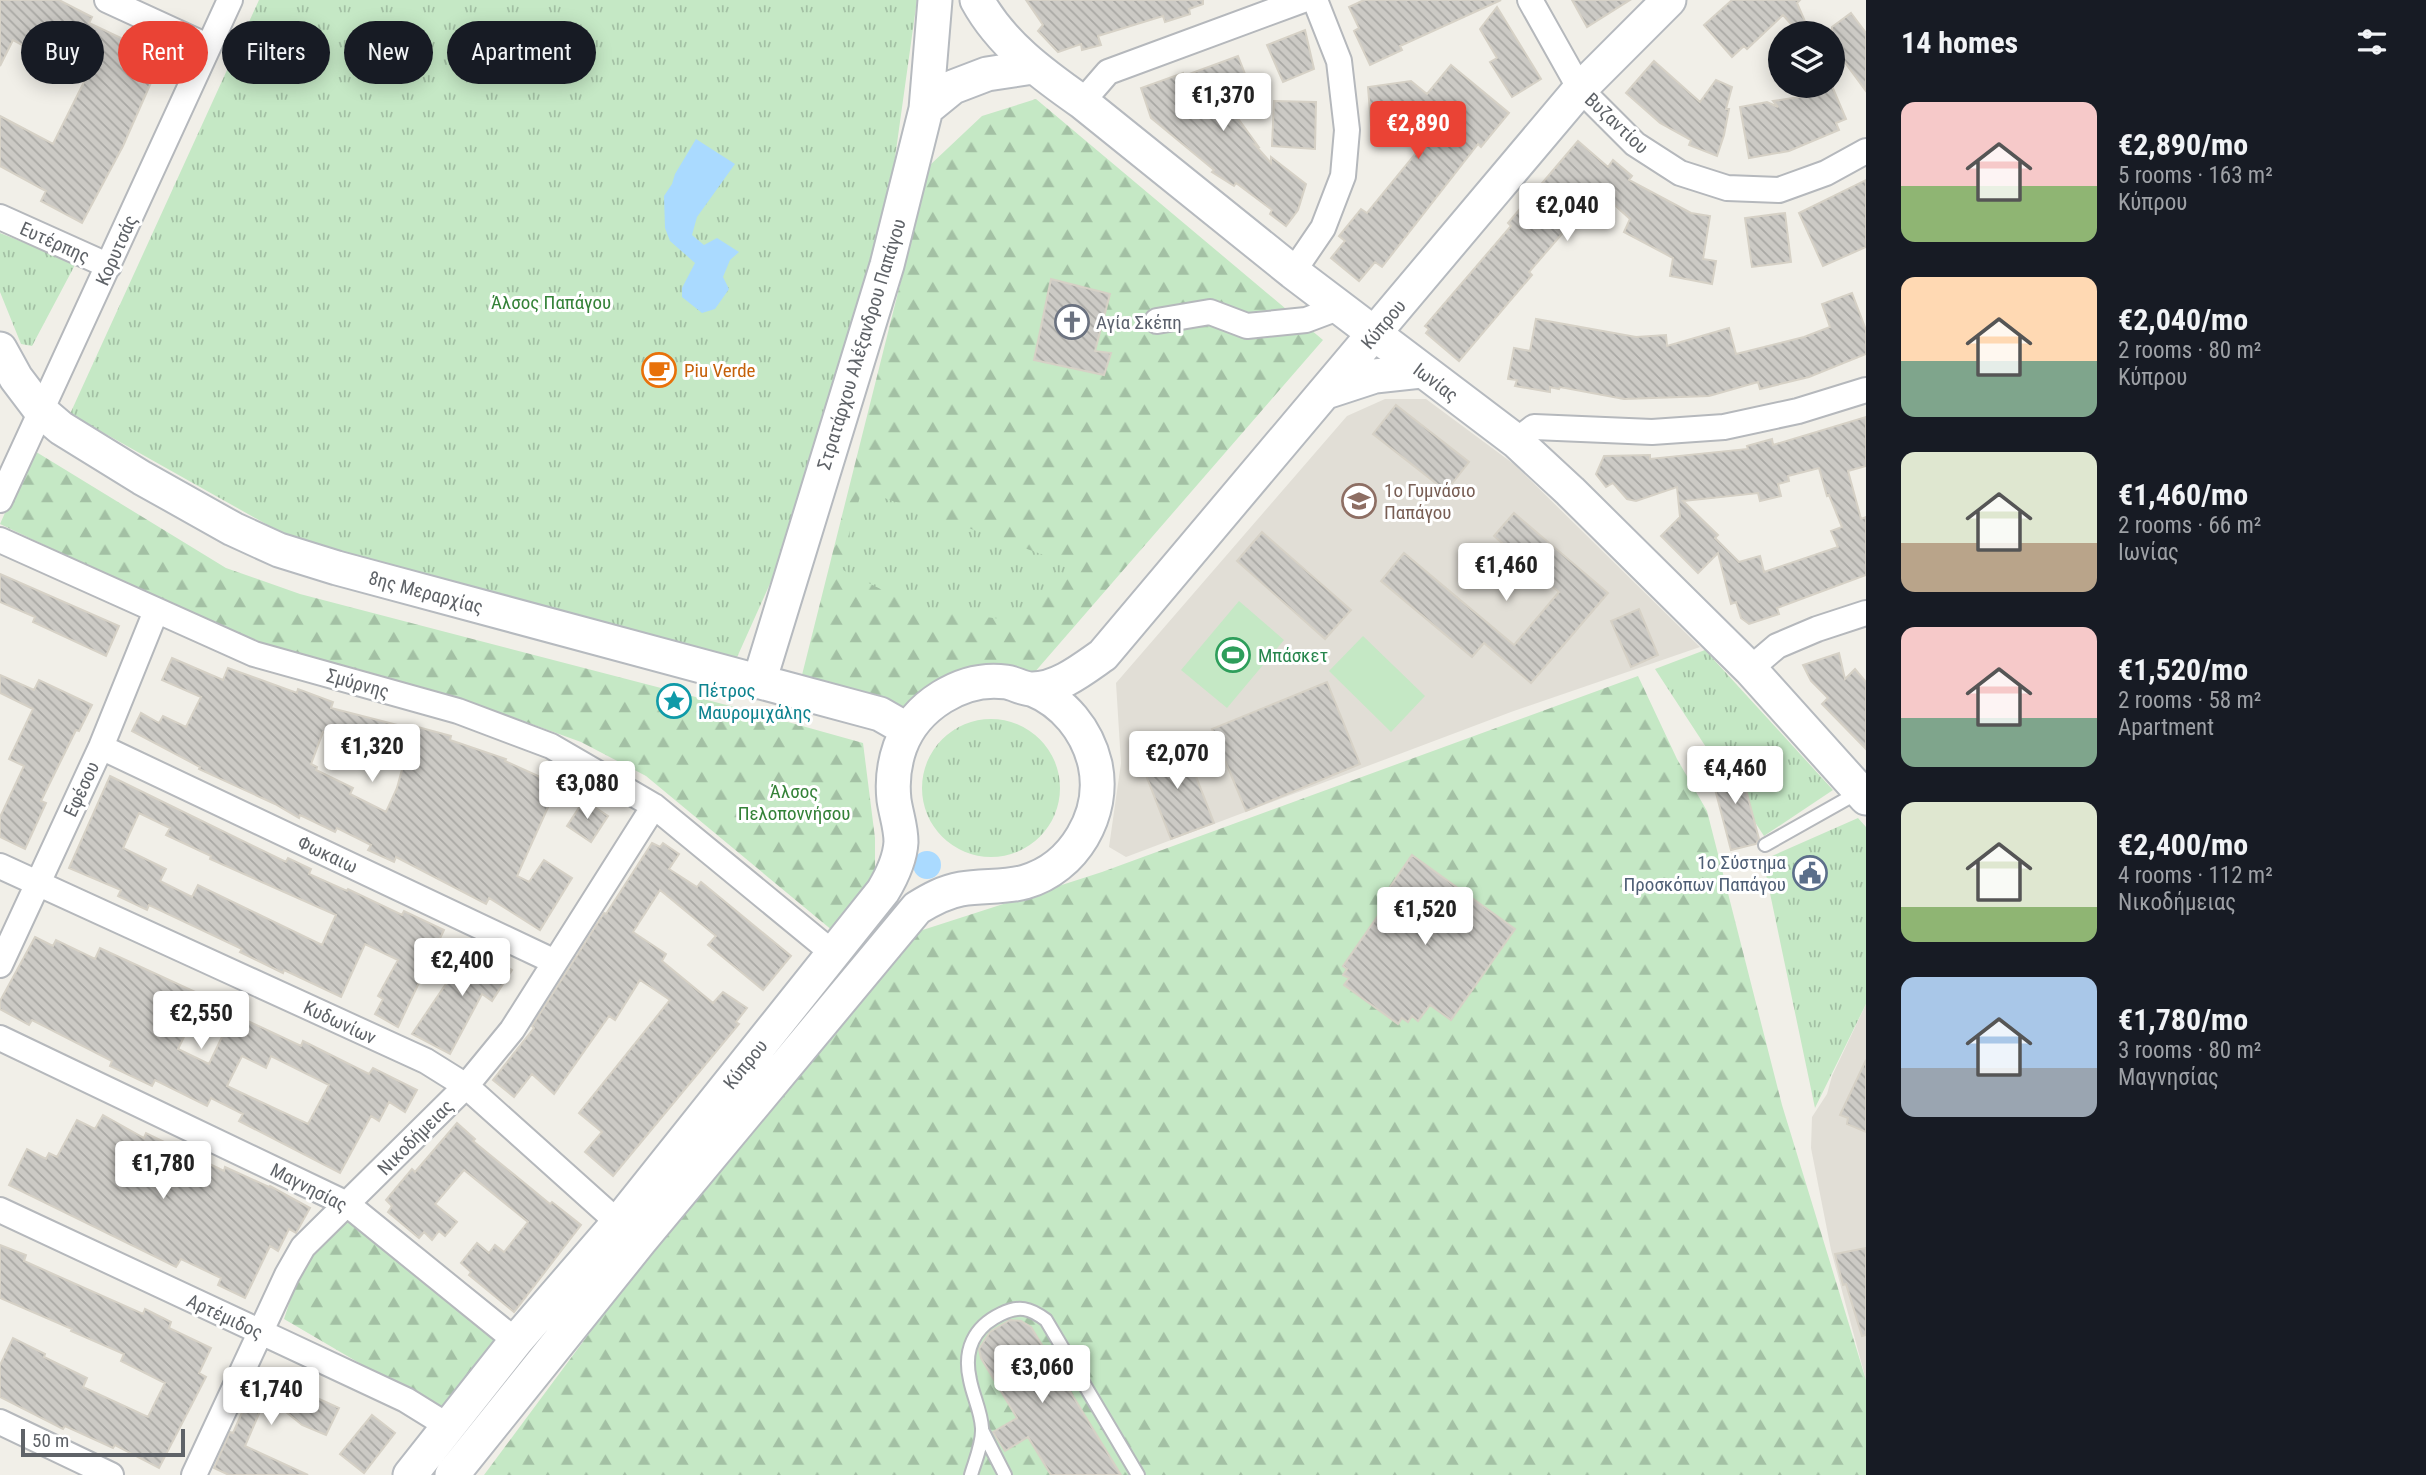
<!DOCTYPE html>
<html lang="en">
<head>
<meta charset="utf-8">
<style>
	:root { --surface:#171b24; --page:#242831; --text:#f1f3f6; --muted:#9ea1a6; --accent:#ea4335 }
	body { margin:0; font-family:"Roboto Condensed",sans-serif; background:var(--page); color:var(--text); height:100vh; display:flex; flex-direction:column; font-size:26px; white-space:nowrap }
	* { box-sizing:border-box; margin:0 }
	p { font-size:23px; color:var(--muted) }
	.icon { flex:none; width:38px; height:38px; fill:none; stroke:currentColor; stroke-width:2; stroke-linecap:round; stroke-linejoin:round }
	.map { position:relative; flex:1; overflow:hidden }
	.side { display:flex; flex-direction:column; background:var(--surface); width:560px }
	.side>* { flex:none }
	.top-card { position:absolute; left:21px; top:21px; width:665px; height:63px; display:flex; gap:14px }
	.tools { position:absolute; left:1768px; top:21px; display:grid; gap:14px }
	.tools a { display:grid; place-items:center; width:77px; height:77px; border-radius:50%; background:var(--surface); box-shadow:0 4px 18px #0003; font-size:35px }
	.scale { position:absolute; left:21px; bottom:18px; width:164px; box-sizing:border-box; padding-left:7px; border:4px solid #5f6368; border-top:0; font-size:19px; line-height:24px; white-space:nowrap; color:#5f6368; -webkit-text-stroke:5px #fff; paint-order:stroke }
	.price { position:absolute; translate:-50% -60px; padding:0 16px; border-radius:7px; background:#fff; color:#222; font-size:23px; line-height:46px; filter:drop-shadow(0 2px 4px #0008) }
	.price::after { content:''; position:absolute; left:50%; top:42px; width:21px; height:16px; margin-left:-10px; background:inherit; clip-path:polygon(0 0,100% 0,50% 100%) }
	.price.on { background:var(--accent); color:#fff }
	ul { padding:0; list-style:none }
	li { display:flex; align-items:center; gap:21px; height:175px; padding:0 35px }
	li span { display:grid; place-items:center; flex:none; width:196px; height:140px; border-radius:14px; color:#555 }
	li>.icon { margin-inline-start:auto }
	span .icon { width:84px; height:84px; fill:#fffc; stroke-width:1 }
	li b { font-size:30px }
	h2 { display:flex; justify-content:space-between; align-items:center; height:84px; padding:0 35px; font-size:30px }
	.tag { padding:0 24px; border-radius:32px; background:var(--surface); box-shadow:0 4px 18px #0003; font-size:24px; line-height:63px }
	.tag.on { background:var(--accent); color:#fff }
	main { display:flex; flex:1; min-height:0 }
	.map>svg:first-child { display:block }
</style>
</head>
<body>
<main>
<div class="map">
<svg width="1866" height="1475" viewBox="0 0 1866 1475">
	<defs>
		<pattern id="forest-firs" width="22" height="20" patternUnits="userSpaceOnUse" patternTransform="scale(1.75)"><rect width="22" height="20" fill="#c5e8c5"/><path d="M5 1l3.5 6h-7zM16 11l3.5 6h-7z" fill="#a3c0a4"/></pattern>
		<pattern id="park-tufts" width="24" height="20" patternUnits="userSpaceOnUse" patternTransform="scale(1.75)"><rect width="24" height="20" fill="#c5e8c5"/><path d="M3 7l-1-3M5 7V3M7 7l1-3M15 17l-1-3M17 17v-4M19 17l1-3" fill="none" stroke="#a3c0a4"/></pattern>
		<pattern id="building-back-hatch" width="6" height="6" patternUnits="userSpaceOnUse" patternTransform="scale(1.75)"><rect width="6" height="6" fill="#cccac5"/><path d="M-1 5l2 2M0 0l6 6M5-1l2 2" fill="none" stroke="#a9a8a4"/></pattern>
	</defs>
	<rect width="100%" height="100%" fill="#f1efe8"/>
	<path fill="#e1ded6" d="M1385,399H1426L1515,465L1700,647L1511,712L1126,857L1109,847L1121,763L1116,683L1347,416Z
		M1866,1004V1380L1831,1250L1811,1148L1812,1117L1827,1094L1832,1076Z"/>
	<path fill="#c5e8c5" d="M1239,601L1284,640L1227,708L1181,670Z
		M1363,636L1425,696L1391,732L1329,671Z"/>
	<path fill="url(#forest-firs)" d="M1036,99L1323,340L1027,681L900,710L802,675L930,165L982,116Z
		M33,450L226,568L300,594L738,708L863,743L875,838V874L833,931L646,776L581,742L457,697L260,642L166,603L0,524Z
		M1638,676L1677,759L1707,811L1782,1105L1866,1380V1475H484L686,1203L904,936L1102,872Z
		M345,1212L501,1342L443,1412L284,1319L304,1258Z"/>
	<path fill="url(#park-tufts)" d="M259,0H917L887,215L812,490L734,664L305,546L70,414Z
		M0,233L76,263L32,346L21,344L0,292Z
		M862,490L1080,568L1010,620L920,609L839,568Z
		M1705,650L1833,790L1764,836L1655,669Z
		M922 788a69 69 0 1 1 138 0a69 69 0 1 1-138 0Z
		M1858,818L1866,827V1004L1815,1108L1763,860Z"/>
	<path fill="#aadaff" d="M696,139L735,164L697,217L692,235L704,245L717,238L739,252L730,260L723,277L729,289L715,309L702,313L682,297V288L695,263L670,241L665,228L664,196L672,184L675,174Z
		M913 865a14 14 0 1 1 28 0a14 14 0 1 1-28 0Z"/>
	<path fill="url(#building-back-hatch)" stroke="#d6d1c6" stroke-width="2" fill-rule="evenodd" d="M0,0H59L92,17L89,23L157,55L153,66L157,69L123,146L82,223L41,201L46,191L0,166V116L53,144L89,72L53,53L50,60L13,40L0,66Z
		M1026,0H1203V4L1189,9L1190,14L1165,22L1163,16L1098,36L1101,45L1082,50L1081,44L1058,52L1038,31L1043,25Z
		M1364,0H1501L1400,46L1402,50L1370,65L1354,31L1359,28L1349,7Z
		M1572,0H1630L1587,27Z
		M1732,0H1800L1797,3L1810,33H1799L1783,15L1747,49L1744,46L1732,57L1704,25Z
		M1497,7L1541,79L1512,97L1490,62L1497,58L1480,29Z
		M1851,13L1866,33V91L1832,45V27Z
		M1305,30L1314,69L1283,82L1267,45Z
		M1238,56L1252,92L1226,102L1258,146L1255,145L1271,163V157L1306,184L1298,210L1286,226L1270,214L1272,210L1236,183L1234,186L1212,172L1214,170L1151,118L1141,88L1183,73L1184,76Z
		M1654,61L1700,102L1716,80L1732,87L1726,109H1729L1724,135L1717,156L1689,145L1691,140L1660,123L1626,93Z
		M1451,65L1509,113L1481,147L1478,144L1382,267L1375,262L1359,281L1331,258L1345,241L1339,236L1361,209L1367,213L1439,125H1371L1368,87L1411,81L1427,94Z
		M1796,86H1832L1846,119L1836,123L1839,130L1789,151L1749,158L1740,107L1767,102L1778,107L1773,101L1800,97Z
		M1274,101L1316,102L1315,149L1272,146Z
		M1578,141L1608,167L1613,160L1632,176L1629,180L1691,213L1710,216L1703,259L1716,261L1712,284L1670,276L1673,258L1624,232L1630,219L1599,191L1529,272L1532,275L1459,361L1426,333L1429,329L1425,326L1511,226L1508,223Z
		M1866,180V247L1823,266L1799,213Z
		M1785,213L1791,262L1752,267L1745,218Z
		M1051,279L1110,294L1095,351L1111,353L1104,375L1034,360Z
		M1852,293L1866,330V354L1809,377L1760,389L1758,382L1709,396L1624,399L1560,387L1559,389L1550,387V392L1515,386L1517,380L1508,379L1514,348L1530,351L1536,319L1636,337L1666,335L1667,346L1729,328L1736,354L1804,337L1830,327L1822,304Z
		M1396,405L1469,462L1446,491L1373,434Z
		M1866,417V466L1848,471L1861,519L1866,517V575L1777,608L1779,614L1749,624L1741,618L1736,602L1731,604L1718,553L1698,573L1661,536L1680,517L1677,487L1636,501L1627,499L1613,483L1606,487L1596,474L1604,456L1650,455V459L1748,449L1747,446L1772,439L1773,445ZM1819,468L1827,496L1829,495L1842,527L1831,531L1838,547L1764,572L1760,556L1739,562L1715,538L1718,535L1683,501L1758,493L1760,501L1781,496L1778,484L1789,481L1788,476Z
		M1514,513L1608,593L1531,683L1484,643L1472,657L1381,581L1404,553L1514,645L1559,592L1494,536Z
		M1262,532L1351,610L1325,639L1237,561Z
		M0,574L119,626L106,656L33,622L35,617L0,602Z
		M1639,609L1658,655L1631,667L1611,621Z
		M1839,653L1845,679L1855,669L1866,682V749L1822,704L1828,698L1811,681L1803,665Z
		M172,658L223,680L228,668L297,693L298,689L333,702L331,708L413,729L414,726L451,736L450,740L506,759L505,761L558,785L517,876L529,882L544,860L572,878L540,930L489,898L486,904L396,857L394,862L368,850L371,845L337,828L335,832L300,815L299,818L275,804L199,769L200,767L132,731L141,713L159,723L163,716L186,727L201,697L162,680ZM323,732L357,742L355,749L404,762L397,788L386,812L350,794L353,788L316,770L317,767L311,764Z
		M0,675L34,690L39,680L92,705L79,731L76,730L41,801L46,803L25,849L0,837V817L24,766L9,759L33,709L0,693Z
		M1327,682L1360,764L1246,811L1212,729Z
		M1183,743L1214,823L1171,839L1140,760Z
		M1739,763L1759,839L1756,844L1731,850L1710,770Z
		M110,776L286,862L288,858L311,869L309,874L347,891L348,889L402,915L404,911L444,930L398,1027L375,1014L383,999L378,996L398,960L365,944L341,997L284,970L283,973L240,952L242,949L149,905L147,910L118,896L121,890L69,868ZM139,813L170,828L166,835L211,856L210,859L336,915L322,945L198,885L192,897L160,881L166,869L123,848Z
		M584,800L608,816L591,842L567,826Z
		M652,843L660,847L663,843L679,854L669,869L697,887L701,882L791,956L763,990L708,945L716,936L660,890L633,932L666,954L662,961L713,1003L723,992L747,1008L736,1022L739,1024L613,1176L585,1152L602,1132L579,1113L670,1000L640,980L615,1020L609,1016L554,1094L532,1074L514,1097L493,1080L534,1028L532,1026L604,913L606,914Z
		M1412,855L1515,929L1451,1020L1430,1005L1418,1021L1412,1016L1408,1022L1402,1018L1398,1024L1344,985L1349,978L1343,975L1347,969L1343,966L1395,891L1390,887Z
		M35,937L53,946L56,940L95,959L100,948L204,996L178,1049L209,1064L233,1014L301,1046L303,1041L369,1074L373,1068L417,1090L405,1112L389,1102L379,1121L371,1116L340,1173L239,1121L243,1114L211,1098L207,1106L155,1080L152,1086L110,1066L112,1061L32,1020L29,1025L0,1009V1001ZM242,1056L266,1068L271,1056L329,1085L308,1124L227,1086Z
		M473,944L512,970L492,1001L482,994L450,1054L412,1034Z
		M1866,1060V1132L1847,1124L1848,1118L1840,1115Z
		M103,1115L144,1138L146,1133L224,1171L225,1167L269,1187L270,1186L310,1208L296,1233L289,1229L278,1251L270,1246L245,1298L218,1285L221,1278L181,1259L176,1267L9,1185L27,1149L46,1159L49,1153L57,1157L77,1120L95,1129Z
		M457,1123L475,1139L473,1141L550,1204L552,1202L581,1225L514,1312L469,1275L471,1272L461,1263L477,1243L489,1253L495,1245L504,1252L528,1222L464,1170L435,1204L457,1222L445,1236L439,1231L432,1240L424,1232L419,1238L388,1212L392,1206L386,1200L412,1169L415,1172Z
		M0,1245L26,1255L24,1261L143,1314L145,1309L171,1322L169,1328L211,1348L199,1373L206,1377L159,1468L115,1445L113,1448L65,1426L63,1429L0,1397V1365L13,1338L45,1354L44,1357L87,1378L83,1387L148,1417L165,1383L121,1361L124,1354L71,1331L72,1329L0,1298Z
		M1866,1248V1335L1862,1336L1846,1284L1843,1285L1835,1254Z
		M1010,1320L1021,1321L1031,1327L1121,1475H1051L1028,1437L1005,1451L993,1432L1017,1418L981,1358L979,1349L990,1332Z
		M260,1372L339,1408L326,1435L302,1425L270,1399L261,1409L245,1446L308,1475H229L214,1468L230,1432L233,1433Z
		M372,1415L395,1433L364,1473L340,1454Z"/>
	<g fill="none" stroke-linecap="round" stroke-linejoin="round">
		<g stroke="#b5b8bc" stroke-width="16">
			<path id="lane" d="M1765,845L1859,792
				M982,1430L1005,1475
				M971,1475C975,1461 983,1443 982,1428C981,1411 973,1396 970,1380C963,1350 974,1327 1001,1314C1019,1305 1030,1308 1046,1320L1138,1475"/>
		</g>
		<g stroke="#b5b8bc" stroke-width="28">
			<path id="street" d="M107,0L207,46
				M1530,0L1580,89L1635,144L1680,173L1727,188L1779,190L1826,173L1866,151
				M1082,102L1108,72L1303,0
				M0,217L109,266
				M1293,272L1323,228L1343,176L1347,130L1339,61L1315,0
				M1157,321L1210,312L1247,326L1306,320L1338,308
				M1516,441L1534,427L1652,432L1724,427L1798,411L1866,390
				M0,500L230,0
				M0,540L254,654L458,711L551,746L654,806L834,954
				M1750,669L1777,646L1817,629L1866,613
				M101,747L555,962
				M0,866L426,1061L466,1086L631,1234
				M0,965L101,747L156,611
				M0,1038L347,1204L516,1341
				M0,1210L406,1400L448,1426
				M0,1422L111,1475
				M194,1475L287,1275L303,1247L466,1086L512,1030L654,806"/>
		</g>
		<g stroke="#b6babf" stroke-width="37">
			<path id="secondary" d="M977,0C1001,44 1042,74 1082,102L1293,272L1516,441L1570,491L1750,669L1866,798
				M926,109L953,87L987,74L1033,67
				M0,349L16,378L41,411L61,428L142,478L233,529L279,550L337,568L880,714L908,730
				M1326,392L1375,376L1421,371
				M759,682L887,265L926,109L935,0
				M410,1475L516,1341L618,1223L883,891C892,876 900,860 901,842C901,827 896,814 894,800C892,782 894,764 900,747C915,706 962,676 1006,682C1014,683 1023,689 1032,689C1058,689 1083,669 1103,655L1580,89L1669,0
				M452,1475L640,1241L917,908C930,900 944,892 961,889C982,885 1004,888 1025,882C1074,868 1106,814 1095,764C1087,730 1064,702 1032,689"/>
		</g>
		<use href="#lane" stroke="#fff" stroke-width="12"/>
		<use href="#street" stroke="#fff" stroke-width="24"/>
		<use href="#secondary" stroke="#fff" stroke-width="33"/>
	</g>
	<defs>
		<g id="church-ring" transform="scale(1.75)"><circle r="9.5" fill="#fff" stroke="#6b7280" stroke-width="1.5"/><path d="M-1.2-6h2.4v3.5h3.3v2.4h-3.3V6h-2.4V-.1h-3.3v-2.4h3.3Z" fill="#6b7280"/></g>
		<g id="cafe-ring" transform="scale(1.75)"><circle r="9.5" fill="#fff" stroke="#e8710a" stroke-width="1.5"/><path d="M-5.5-4.5H6V0H3Q3 3.5 0 3.5H-2.5Q-5.5 3.5-5.5 0ZM3-3.2v2h1.7v-2ZM-6 4.5H4V6H-6Z" fill="#e8710a"/></g>
		<g id="school-ring" transform="scale(1.75)"><circle r="9.5" fill="#fff" stroke="#8d6e63" stroke-width="1.5"/><path d="M0-5L7-2L0 1L-7-2ZM-4 1L0 2.5L4 1V4Q0 6-4 4Z" fill="#8d6e63"/></g>
		<g id="stadium-ring" transform="scale(1.75)"><circle r="9.5" fill="#fff" stroke="#2e9e5b" stroke-width="1.5"/><path d="M0-5a6.5 5 0 1 0 0 10a6.5 5 0 1 0 0-10ZM-3.5-1.8h7v3.6h-7Z" fill="#2e9e5b"/></g>
		<g id="sight-ring" transform="scale(1.75)"><circle r="9.5" fill="#fff" stroke="#0f9aa8" stroke-width="1.5"/><path d="M0-6L1.8-2.2L6-1.7L2.9 1.2L3.7 5.4L0 3.3L-3.7 5.4L-2.9 1.2L-6-1.7L-1.8-2.2Z" fill="#0f9aa8"/></g>
		<g id="civic-ring" transform="scale(1.75)"><circle r="9.5" fill="#fff" stroke="#5c6f8a" stroke-width="1.5"/><path d="M-.6-6.5H3V-4.5H.6V-3L4-1V1h2V6H-6V1h2V-1L-.6-3ZM-1.2 2.5V6h2.4V2.5Z" fill="#5c6f8a"/></g>
	</defs>
	<g fill-rule="evenodd">
		<use href="#church-ring" x="1072" y="322"/>
		<use href="#cafe-ring" x="659" y="370"/>
		<use href="#school-ring" x="1359" y="501"/>
		<use href="#stadium-ring" x="1233" y="655"/>
		<use href="#sight-ring" x="674" y="701"/>
		<use href="#civic-ring" x="1810" y="873"/>
	</g>
	<g text-anchor="middle" stroke-width="6" stroke-linejoin="round" paint-order="stroke">
		<g font-size="19" fill="#5f6368" stroke="#fff">
			<text transform="translate(1617 123) rotate(43)" y="7">Βυζαντίου</text>
			<text transform="translate(55 242) rotate(24)" y="7">Ευτέρπης</text>
			<text transform="translate(116 250) rotate(-66)" y="7">Κορυτσάς</text>
			<text transform="translate(1383 324) rotate(-50)" y="7">Κύπρου</text>
			<text transform="translate(861 344) rotate(-73)" y="7">Στρατάρχου Αλέξανδρου Παπάγου</text>
			<text transform="translate(1436 382) rotate(37)" y="7">Ιωνίας</text>
			<text transform="translate(426 592) rotate(15)" y="7">8ης Μεραρχίας</text>
			<text transform="translate(358 683) rotate(16)" y="7">Σμύρνης</text>
			<text transform="translate(81 789) rotate(-65)" y="7">Εφέσου</text>
			<text transform="translate(328 854) rotate(25)" y="7">Φωκαιω</text>
			<text transform="translate(340 1022) rotate(25)" y="7">Κυδωνίων</text>
			<text transform="translate(745 1064) rotate(-51)" y="7">Κύπρου</text>
			<text transform="translate(415 1137) rotate(-45)" y="7">Νικοδήμειας</text>
			<text transform="translate(309 1187) rotate(27)" y="7">Μαγνησίας</text>
			<text transform="translate(225 1316) rotate(25)" y="7">Αρτέμιδος</text>
		</g>
		<g font-size="19" fill="#348238" stroke="#fff">
			<text x="551" y="309">Άλσος Παπάγου</text>
			<text x="794" y="798">Άλσος<tspan x="794" dy="22">Πελοποννήσου</tspan></text>
		</g>
		<g font-size="19" fill="#5b616d" stroke="#fff" text-anchor="start">
			<text x="1096" y="329">Αγία Σκέπη</text>
		</g>
		<g font-size="19" fill="#c56008" stroke="#fff" text-anchor="start">
			<text x="684" y="377">Piu Verde</text>
		</g>
		<g font-size="19" fill="#785e54" stroke="#fff" text-anchor="start">
			<text x="1384" y="497">1ο Γυμνάσιο<tspan x="1384" dy="22">Παπάγου</tspan></text>
		</g>
		<g font-size="19" fill="#27864d" stroke="#fff" text-anchor="start">
			<text x="1258" y="662">Μπάσκετ</text>
		</g>
		<g font-size="19" fill="#0d838f" stroke="#fff" text-anchor="start">
			<text x="698" y="697">Πέτρος<tspan x="698" dy="22">Μαυρομιχάλης</tspan></text>
		</g>
		<g font-size="19" fill="#4e5e75" stroke="#fff" text-anchor="end">
			<text x="1786" y="869">1ο Σύστημα<tspan x="1786" dy="22">Προσκόπων Παπάγου</tspan></text>
		</g>
	</g>
</svg>
<div class="tools">
<a><svg class="icon" aria-label="layers" viewBox="0 0 24 24"><path d="M12 4l9 5-9 5-9-5zM3 14l9 5 9-5"/></svg></a>
</div>
<div class="scale">50 m</div>
<b class="price" style="left:1223px;top:133px">€1,370</b>
<b class="price on" style="left:1418px;top:161px">€2,890</b>
<b class="price" style="left:1567px;top:243px">€2,040</b>
<b class="price" style="left:1506px;top:603px">€1,460</b>
<b class="price" style="left:372px;top:784px">€1,320</b>
<b class="price" style="left:1177px;top:791px">€2,070</b>
<b class="price" style="left:1735px;top:806px">€4,460</b>
<b class="price" style="left:587px;top:821px">€3,080</b>
<b class="price" style="left:1425px;top:947px">€1,520</b>
<b class="price" style="left:462px;top:998px">€2,400</b>
<b class="price" style="left:201px;top:1051px">€2,550</b>
<b class="price" style="left:163px;top:1201px">€1,780</b>
<b class="price" style="left:1042px;top:1405px">€3,060</b>
<b class="price" style="left:271px;top:1427px">€1,740</b>
<div class="top-card">
<a class="tag">Buy</a>
<a class="tag on">Rent</a>
<a class="tag">Filters</a>
<a class="tag">New</a>
<a class="tag">Apartment</a>
</div>
</div>
<section class="side">
<h2>14 homes<svg class="icon" aria-label="filters" viewBox="0 0 24 24"><path d="M4 7h16M4 17h16"/><circle cx="9" cy="7" r="2"/><circle cx="15" cy="17" r="2"/></svg></h2>
<ul>
<li><span style="background:linear-gradient(#f6c9c9 60%,#8fb573 0)"><svg class="icon" aria-label="home" viewBox="0 0 24 24"><path d="M3 11l9-7 9 7M6 9v11h12V9"/></svg></span><div><b>€2,890/mo</b><p>5 rooms · 163 m²</p><p>Κύπρου</p></div></li>
<li><span style="background:linear-gradient(#ffd9b3 60%,#7fa58c 0)"><svg class="icon" aria-label="home" viewBox="0 0 24 24"><path d="M3 11l9-7 9 7M6 9v11h12V9"/></svg></span><div><b>€2,040/mo</b><p>2 rooms · 80 m²</p><p>Κύπρου</p></div></li>
<li><span style="background:linear-gradient(#dfe7d0 65%,#b9a48a 0)"><svg class="icon" aria-label="home" viewBox="0 0 24 24"><path d="M3 11l9-7 9 7M6 9v11h12V9"/></svg></span><div><b>€1,460/mo</b><p>2 rooms · 66 m²</p><p>Ιωνίας</p></div></li>
<li><span style="background:linear-gradient(#f6c9c9 65%,#7fa58c 0)"><svg class="icon" aria-label="home" viewBox="0 0 24 24"><path d="M3 11l9-7 9 7M6 9v11h12V9"/></svg></span><div><b>€1,520/mo</b><p>2 rooms · 58 m²</p><p>Apartment</p></div></li>
<li><span style="background:linear-gradient(#dfe7d0 75%,#8fb573 0)"><svg class="icon" aria-label="home" viewBox="0 0 24 24"><path d="M3 11l9-7 9 7M6 9v11h12V9"/></svg></span><div><b>€2,400/mo</b><p>4 rooms · 112 m²</p><p>Νικοδήμειας</p></div></li>
<li><span style="background:linear-gradient(#a9c7e8 65%,#9aa5b1 0)"><svg class="icon" aria-label="home" viewBox="0 0 24 24"><path d="M3 11l9-7 9 7M6 9v11h12V9"/></svg></span><div><b>€1,780/mo</b><p>3 rooms · 80 m²</p><p>Μαγνησίας</p></div></li>
</ul>
</section>
</main>
</body>
</html>
